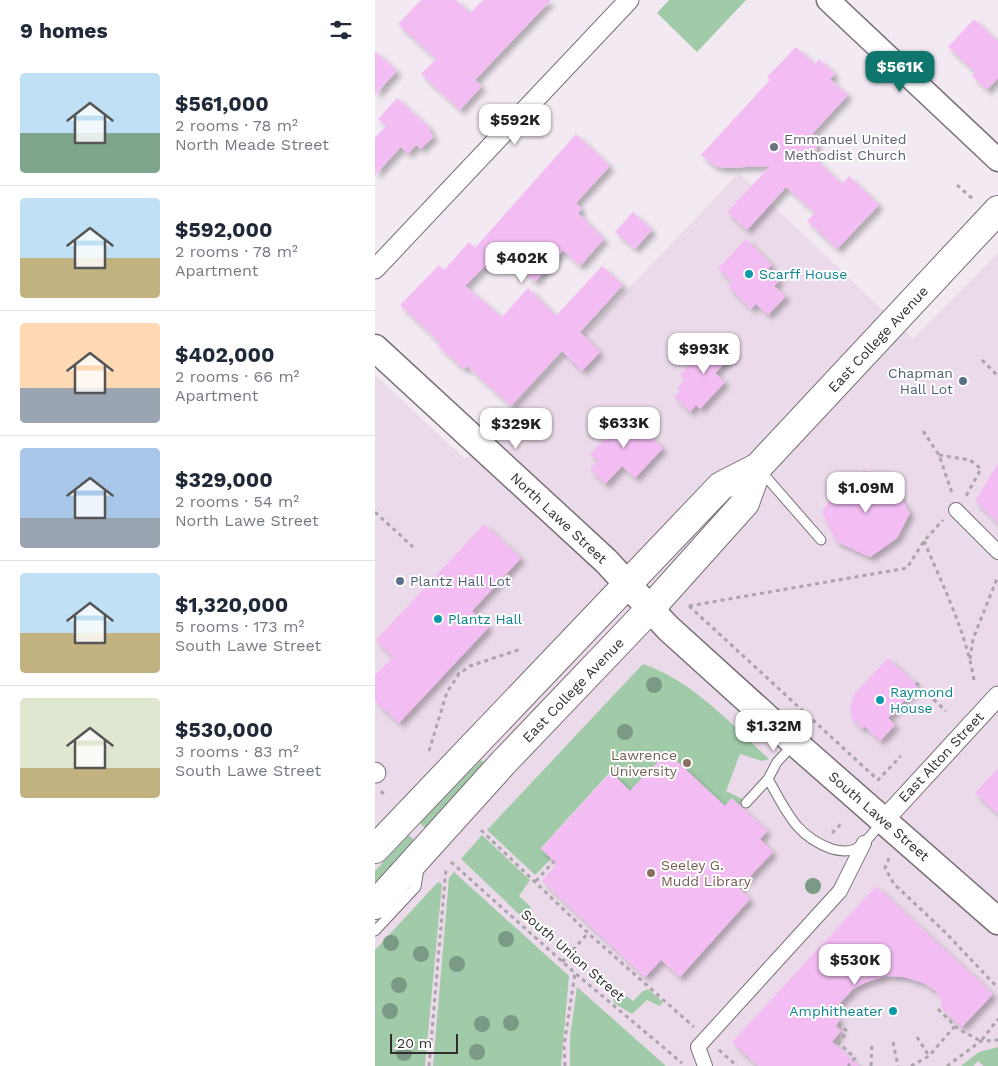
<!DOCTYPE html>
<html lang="en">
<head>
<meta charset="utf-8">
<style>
	:root { --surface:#fff; --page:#f6f6f7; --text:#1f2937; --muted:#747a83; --line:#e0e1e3; --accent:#0f766e }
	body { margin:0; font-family:"Work Sans",sans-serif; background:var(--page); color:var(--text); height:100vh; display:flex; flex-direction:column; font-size:19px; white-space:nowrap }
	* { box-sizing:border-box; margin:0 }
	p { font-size:16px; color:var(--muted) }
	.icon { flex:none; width:28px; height:28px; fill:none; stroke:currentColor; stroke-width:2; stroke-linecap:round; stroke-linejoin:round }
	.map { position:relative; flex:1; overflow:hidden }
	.drawer { display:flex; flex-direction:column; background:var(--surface); width:375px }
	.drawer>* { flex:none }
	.scale { position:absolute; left:15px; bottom:12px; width:68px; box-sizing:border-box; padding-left:5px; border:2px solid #312d31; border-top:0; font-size:14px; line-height:18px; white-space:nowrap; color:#312d31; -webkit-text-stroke:4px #fff; paint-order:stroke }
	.price { position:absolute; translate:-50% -42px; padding:0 11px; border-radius:10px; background:#fff; color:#222; font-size:16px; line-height:32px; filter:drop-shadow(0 1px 2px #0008) }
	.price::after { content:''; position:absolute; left:50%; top:30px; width:15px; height:11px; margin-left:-8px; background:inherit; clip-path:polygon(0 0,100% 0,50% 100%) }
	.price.current { background:var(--accent); color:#fff }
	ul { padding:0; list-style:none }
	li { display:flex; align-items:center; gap:15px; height:125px; padding:0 20px }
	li+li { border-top:1px solid var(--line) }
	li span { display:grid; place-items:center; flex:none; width:140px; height:100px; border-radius:5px; color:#555 }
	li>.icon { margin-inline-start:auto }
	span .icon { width:60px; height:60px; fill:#fffc; stroke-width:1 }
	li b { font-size:21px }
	h2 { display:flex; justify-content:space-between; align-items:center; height:60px; padding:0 20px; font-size:21px }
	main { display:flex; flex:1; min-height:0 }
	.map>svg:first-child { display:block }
</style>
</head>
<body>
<main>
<section class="drawer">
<h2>9 homes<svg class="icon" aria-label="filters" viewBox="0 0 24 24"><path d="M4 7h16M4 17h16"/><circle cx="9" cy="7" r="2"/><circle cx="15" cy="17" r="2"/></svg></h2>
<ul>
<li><span style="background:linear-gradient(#bfe0f5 60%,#7fa58c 0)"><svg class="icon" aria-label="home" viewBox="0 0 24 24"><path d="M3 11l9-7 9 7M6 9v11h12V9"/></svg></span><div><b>$561,000</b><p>2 rooms · 78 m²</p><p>North Meade Street</p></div></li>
<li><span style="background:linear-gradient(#bfe0f5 60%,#c2b280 0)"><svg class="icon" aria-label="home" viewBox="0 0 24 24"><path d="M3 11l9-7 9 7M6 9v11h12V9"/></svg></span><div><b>$592,000</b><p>2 rooms · 78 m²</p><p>Apartment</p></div></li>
<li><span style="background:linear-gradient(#ffd9b3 65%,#9aa5b1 0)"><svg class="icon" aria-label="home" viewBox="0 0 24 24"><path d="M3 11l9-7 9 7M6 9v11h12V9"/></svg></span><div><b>$402,000</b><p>2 rooms · 66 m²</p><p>Apartment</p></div></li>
<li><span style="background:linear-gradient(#a9c7e8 70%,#9aa5b1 0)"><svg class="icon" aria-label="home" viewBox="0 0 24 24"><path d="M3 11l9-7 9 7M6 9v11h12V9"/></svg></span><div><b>$329,000</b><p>2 rooms · 54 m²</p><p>North Lawe Street</p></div></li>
<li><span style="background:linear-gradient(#bfe0f5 60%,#c2b280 0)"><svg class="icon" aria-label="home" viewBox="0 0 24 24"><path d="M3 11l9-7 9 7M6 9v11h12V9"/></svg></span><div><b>$1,320,000</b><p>5 rooms · 173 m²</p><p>South Lawe Street</p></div></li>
<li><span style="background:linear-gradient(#dfe7d0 70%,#c2b280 0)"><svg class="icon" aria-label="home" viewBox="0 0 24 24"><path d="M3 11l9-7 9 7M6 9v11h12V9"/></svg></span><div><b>$530,000</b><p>3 rooms · 83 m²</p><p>South Lawe Street</p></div></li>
</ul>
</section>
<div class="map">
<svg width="623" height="1066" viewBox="0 0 623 1066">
	<defs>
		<filter id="shadow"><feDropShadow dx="4.5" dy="4.5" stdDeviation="2.5" flood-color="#0004"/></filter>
	</defs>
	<rect width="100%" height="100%" fill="#f2e9f2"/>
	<path fill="#ebdbea" d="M364,173L538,339L623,253V1066H0V375L90,459Z"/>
	<path fill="#a1caa9" d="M294,0H371L322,52L282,13Z
		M268,664C318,681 356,724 394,759L387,761L365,754L351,791L367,799L368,801L365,806L357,799L350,806L292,753L255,791L235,772L166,848L177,858L160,875L112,830Z
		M106,760L109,762L53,831L45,823Z
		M34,835L42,843L0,888V871Z
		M107,835L155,880L144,896L156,907L147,917L86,859Z
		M79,872L194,976L186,1066H58L74,878Z
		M63,882L67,884L50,1066H0V950Z
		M202,987L291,1066H195V1037Z
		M273,989L288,1002L285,1006L272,1000L257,1014L239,1003L238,999L245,991L258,1001L268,991Z
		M623,1047V1066H609L603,1061L598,1066H586L604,1052Z"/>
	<path fill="#f3bdf3" filter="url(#shadow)" d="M46,0H81L95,13L108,0H176L100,80L107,86L85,110L46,74L61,59L23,24Z
		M599,19L623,42V78L612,90L597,76L600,72L573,47Z
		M421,47L440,64L444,59L460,74L455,79L473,95L438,133L442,144L440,159L467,184L474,176L504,205L462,249L432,221L440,213L411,187L372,230L352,212L395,166L347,168L338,165L326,155L395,80L392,77Z
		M0,51L22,71L0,95Z
		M22,98L56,129L54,131L59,136L46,149L41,145L33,154L26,147L0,175V138L11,126L3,119Z
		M201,134L235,166L201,203L207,209L203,213L229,239L205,266L188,250L160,282L126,250L90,286L127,317L153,288L181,316L227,266L248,285L205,332L225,352L207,371L187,351L136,406L92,366L89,369L63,346L65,343L25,305L64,265L69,270L94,242L100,248Z
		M258,212L277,230L260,249L240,232Z
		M371,239L397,265L393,268L405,280L399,286L411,296L393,315L381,304L376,309L353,286L357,282L343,268Z
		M341,336L360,353L340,373L350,382L325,409L321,405L315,412L299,397L305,391L302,388L310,380L305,375Z
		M248,411L288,448L260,478L247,466L230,484L215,469L223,461L215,454L228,440L224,436Z
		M623,463V523L600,501Z
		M489,470L519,486L535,513L522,538L495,557L462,542L447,512L463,487Z
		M109,524L146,558L97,611L114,627L24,723L0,701V675L18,657L1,640Z
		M513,658L543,686L513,718L520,725L505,741L489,726L487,729L477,719L475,709L479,694Z
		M292,752L350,806L357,798L392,831L385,839L398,852L364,888L375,899L305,977L286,960L270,977L167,881L182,864L166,849L236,772L255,791Z
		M623,768V814L600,793Z
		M501,886L618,994L587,1027L567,1009L566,999L561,991L548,983L529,977L512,976L491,982L478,989L457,1012L465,1019L461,1026L466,1031L457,1042L484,1066H383L357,1042Z"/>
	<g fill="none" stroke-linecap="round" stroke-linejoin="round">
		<g stroke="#786f78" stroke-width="11">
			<path id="service" d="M385,470L446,540
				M393,779C411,810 420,836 457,849C464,851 473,852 480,849C491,844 499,831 507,822
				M371,803L393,779L402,762L418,745
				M0,931L41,887L44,868"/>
		</g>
		<g stroke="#786f78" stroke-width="16">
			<path id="pedestrian" d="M581,510L623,552
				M330,1066L323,1047L465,891L489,843"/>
		</g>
		<g stroke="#786f78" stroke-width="21">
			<path id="minor" d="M0,269L254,0
				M0,772L1,773
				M509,820L623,696"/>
		</g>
		<g stroke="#786f78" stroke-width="25">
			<path id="tertiary" d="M453,0L623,160"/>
		</g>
		<g stroke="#786f78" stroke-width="29">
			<path id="secondary" d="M0,348L231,561L293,628L420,743L623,921"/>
		</g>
		<g stroke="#786f78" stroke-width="30">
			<path id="primary" d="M0,849L346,486L383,467L623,210
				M0,905L128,763L275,609L370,503L383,467"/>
		</g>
		<path stroke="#aba4ab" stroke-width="3" stroke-dasharray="4 4" stroke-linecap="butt" d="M582,185L599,200
			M607,360L623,376
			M548,431L564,455L577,493
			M564,455L595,460L606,469L591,496
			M0,512L38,547
			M549,541C568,586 591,632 599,680
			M314,606L532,568L549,541L568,520
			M314,606L503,780L526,756
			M595,659L598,639L623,576
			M77,667L84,674
			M541,683L571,711
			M54,751L72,692L84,674L95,666L146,649
			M6,791L11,797
			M106,830L213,933L319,1027
			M457,833L467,823
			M514,858L510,868L519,884L568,930L623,988
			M76,862L200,973L307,1063
			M161,881L179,861
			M187,962L213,933
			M563,1009L583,1029L606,1041L623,1019
			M463,1023L472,1031L464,1043L480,1058L473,1066
			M542,1037L554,1056
			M518,1042L523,1066
			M344,1050L362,1066
			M54,1066L71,868
			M190,1066L189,1046L200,973
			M496,1066L497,1044
			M536,1066L554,1056L580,1026
			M572,1066L606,1041L623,1040"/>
		<use href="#service" stroke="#fff" stroke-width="9"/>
		<use href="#pedestrian" stroke="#fff" stroke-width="14"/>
		<use href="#minor" stroke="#fff" stroke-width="19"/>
		<use href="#tertiary" stroke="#fff" stroke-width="22"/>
		<use href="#secondary" stroke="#fff" stroke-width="26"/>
		<use href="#primary" stroke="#fff" stroke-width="28"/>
	</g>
	<g fill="#7a9a86">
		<circle cx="279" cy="685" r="8"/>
		<circle cx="250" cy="732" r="8"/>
		<circle cx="438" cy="886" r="8"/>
		<circle cx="131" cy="939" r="8"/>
		<circle cx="16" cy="943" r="8"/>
		<circle cx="46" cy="954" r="8"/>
		<circle cx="82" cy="964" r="8"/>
		<circle cx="24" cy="985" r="8"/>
		<circle cx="15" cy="1011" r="8"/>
		<circle cx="136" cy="1023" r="8"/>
		<circle cx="107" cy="1024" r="8"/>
		<circle cx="102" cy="1052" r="8"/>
		<circle cx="29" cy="1053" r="8"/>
	</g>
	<circle fill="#6b7280" stroke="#fff" stroke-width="2" cx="399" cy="147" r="5"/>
	<g fill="#0f9aa8" stroke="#fff" stroke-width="2">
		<circle cx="374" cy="274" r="5"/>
		<circle cx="63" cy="619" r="5"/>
		<circle cx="505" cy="700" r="5"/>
		<circle cx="518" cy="1011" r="5"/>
	</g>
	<g fill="#5c6f8a" stroke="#fff" stroke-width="2">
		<circle cx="588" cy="381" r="5"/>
		<circle cx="25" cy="581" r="5"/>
	</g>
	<g fill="#8d6e63" stroke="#fff" stroke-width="2">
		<circle cx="312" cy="763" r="5"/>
		<circle cx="276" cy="873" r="5"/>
	</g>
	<g text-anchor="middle" stroke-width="4" stroke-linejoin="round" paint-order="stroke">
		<g font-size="14" fill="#5b616d" stroke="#fff" text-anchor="start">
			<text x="409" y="144">Emmanuel United<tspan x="409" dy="16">Methodist Church</tspan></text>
		</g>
		<g font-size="14" fill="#0d838f" stroke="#fff" text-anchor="start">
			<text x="384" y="279">Scarff House</text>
			<text x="73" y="624">Plantz Hall</text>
			<text x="515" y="697">Raymond<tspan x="515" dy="16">House</tspan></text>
			<text x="508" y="1016" text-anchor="end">Amphitheater</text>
		</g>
		<g font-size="14" fill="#312d31" stroke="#fff">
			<text transform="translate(503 339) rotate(-47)" y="5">East College Avenue</text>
			<text transform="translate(184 518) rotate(43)" y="5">North Lawe Street</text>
			<text transform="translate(198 690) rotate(-46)" y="5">East College Avenue</text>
			<text transform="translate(566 757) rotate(-47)" y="5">East Alton Street</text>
			<text transform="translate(504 816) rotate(41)" y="5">South Lawe Street</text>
			<text transform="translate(198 955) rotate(41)" y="5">South Union Street</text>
		</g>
		<g font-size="14" fill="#4e5e75" stroke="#fff" text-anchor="end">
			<text x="578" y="378">Chapman<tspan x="578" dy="16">Hall Lot</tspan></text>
			<text x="35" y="586" text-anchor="start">Plantz Hall Lot</text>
		</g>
		<g font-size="14" fill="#785e54" stroke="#fff" text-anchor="end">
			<text x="302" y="760">Lawrence<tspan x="302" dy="16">University</tspan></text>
			<text x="286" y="870" text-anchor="start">Seeley G.<tspan x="286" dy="16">Mudd Library</tspan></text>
		</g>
	</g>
</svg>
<div class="scale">20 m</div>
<b class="price current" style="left:525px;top:93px">$561K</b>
<b class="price" style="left:140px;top:146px">$592K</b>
<b class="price" style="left:147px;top:284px">$402K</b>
<b class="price" style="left:329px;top:375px">$993K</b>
<b class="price" style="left:249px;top:449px">$633K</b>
<b class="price" style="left:141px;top:450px">$329K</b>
<b class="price" style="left:491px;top:514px">$1.09M</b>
<b class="price" style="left:399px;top:752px">$1.32M</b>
<b class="price" style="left:480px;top:986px">$530K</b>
</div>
</main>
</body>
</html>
